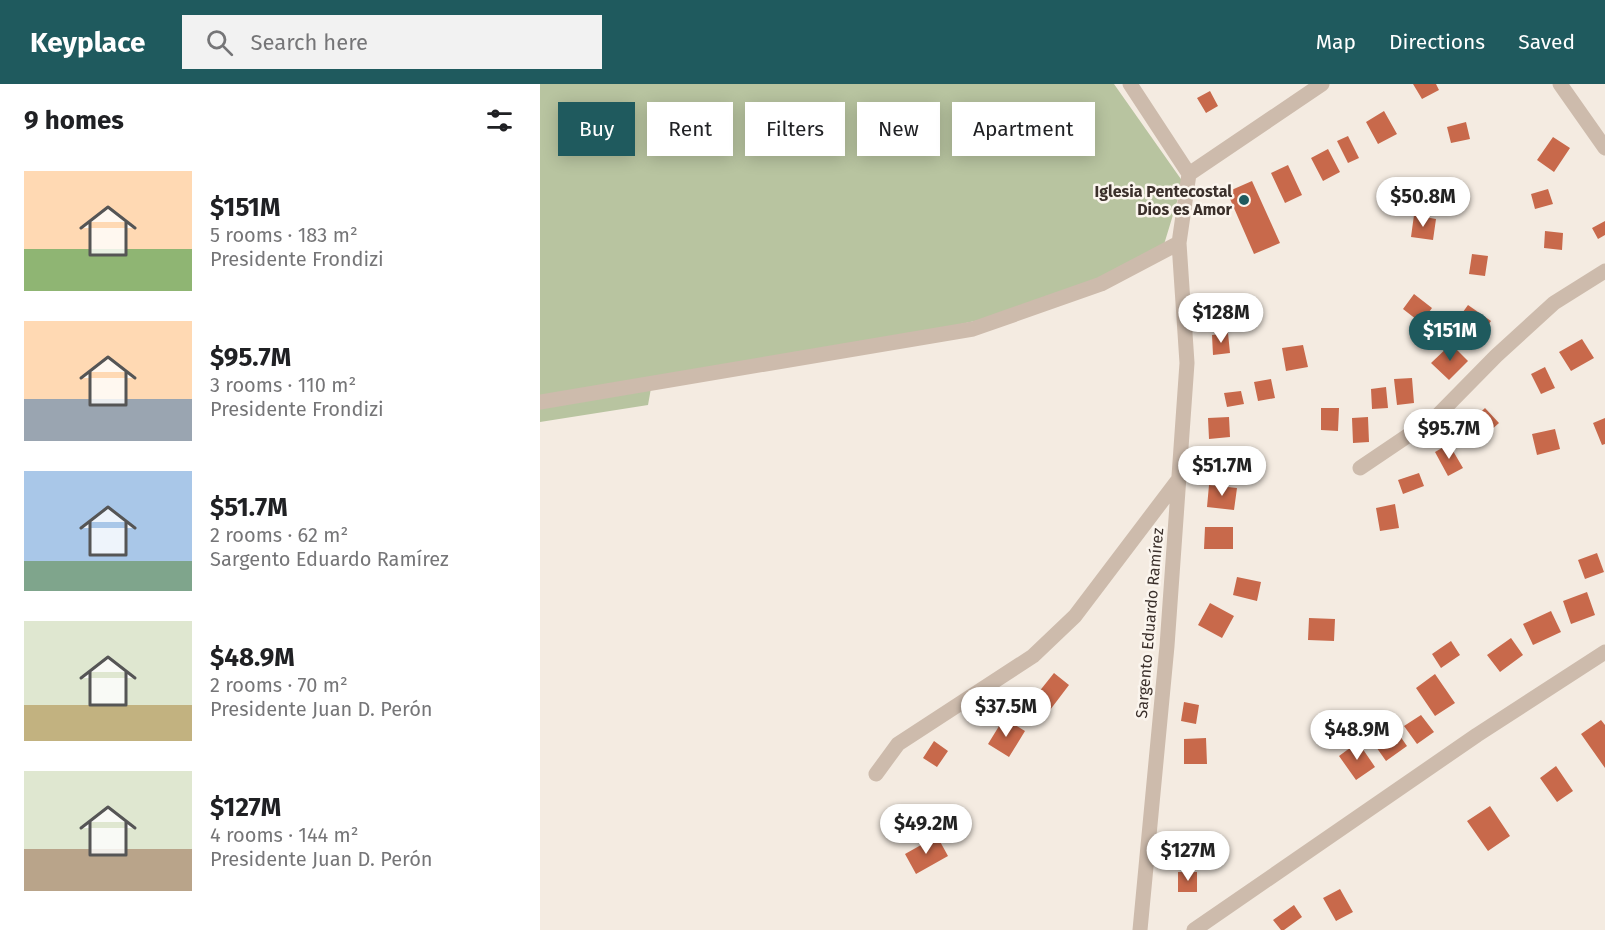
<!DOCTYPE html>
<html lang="en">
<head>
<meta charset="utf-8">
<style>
	:root { --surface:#fff; --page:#f2f2f2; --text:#202124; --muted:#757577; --accent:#1f5a5e }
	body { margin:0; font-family:"Fira Sans",sans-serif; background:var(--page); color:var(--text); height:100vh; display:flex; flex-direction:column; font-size:22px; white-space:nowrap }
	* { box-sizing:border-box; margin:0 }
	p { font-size:20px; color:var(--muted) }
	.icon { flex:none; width:33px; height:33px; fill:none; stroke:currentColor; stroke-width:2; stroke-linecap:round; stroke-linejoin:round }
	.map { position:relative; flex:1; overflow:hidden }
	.drawer { display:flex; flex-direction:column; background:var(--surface); width:540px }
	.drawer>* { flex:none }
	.top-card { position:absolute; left:18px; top:18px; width:570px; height:54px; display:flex; gap:12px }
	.price { position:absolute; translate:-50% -51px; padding:0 14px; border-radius:21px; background:#fff; color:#222; font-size:20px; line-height:39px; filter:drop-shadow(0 2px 3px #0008) }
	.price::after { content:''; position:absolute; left:50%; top:36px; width:18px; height:14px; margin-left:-9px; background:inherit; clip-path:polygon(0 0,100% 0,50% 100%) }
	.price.on { background:var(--accent); color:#fff }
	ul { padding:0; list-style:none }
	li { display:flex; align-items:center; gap:18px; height:150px; padding:0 24px }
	li span { display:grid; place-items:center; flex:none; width:168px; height:120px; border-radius:0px; color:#555 }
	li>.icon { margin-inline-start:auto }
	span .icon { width:72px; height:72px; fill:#fffc; stroke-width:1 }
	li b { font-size:26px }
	h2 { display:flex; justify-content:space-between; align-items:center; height:72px; padding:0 24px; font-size:26px }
	.tag { padding:0 21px; border-radius:0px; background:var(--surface); box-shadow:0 3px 15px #0003; font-size:21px; line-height:54px }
	.tag.on { background:var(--accent); color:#fff }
	header { display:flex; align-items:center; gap:36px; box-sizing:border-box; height:84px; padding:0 30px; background:var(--accent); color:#fff }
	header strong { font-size:28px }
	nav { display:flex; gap:33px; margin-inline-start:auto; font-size:21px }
	.search { width:420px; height:54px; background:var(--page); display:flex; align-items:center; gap:15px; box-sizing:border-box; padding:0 21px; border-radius:0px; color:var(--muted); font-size:22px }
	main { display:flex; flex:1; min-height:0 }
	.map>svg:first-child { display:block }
</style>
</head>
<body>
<header>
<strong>Keyplace</strong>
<div class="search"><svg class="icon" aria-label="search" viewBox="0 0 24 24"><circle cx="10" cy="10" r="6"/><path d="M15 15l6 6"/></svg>Search here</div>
<nav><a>Map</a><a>Directions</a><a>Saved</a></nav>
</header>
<main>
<section class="drawer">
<h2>9 homes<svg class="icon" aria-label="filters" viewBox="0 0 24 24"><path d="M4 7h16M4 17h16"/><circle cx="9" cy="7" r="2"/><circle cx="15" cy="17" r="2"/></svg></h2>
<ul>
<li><span style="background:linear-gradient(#ffd9b3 65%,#8fb573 0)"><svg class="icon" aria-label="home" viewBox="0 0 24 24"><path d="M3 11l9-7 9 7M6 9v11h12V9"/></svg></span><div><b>$151M</b><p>5 rooms · 183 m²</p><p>Presidente Frondizi</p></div></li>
<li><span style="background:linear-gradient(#ffd9b3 65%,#9aa5b1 0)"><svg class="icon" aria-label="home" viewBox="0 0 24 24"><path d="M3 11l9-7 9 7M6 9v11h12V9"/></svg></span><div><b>$95.7M</b><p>3 rooms · 110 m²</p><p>Presidente Frondizi</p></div></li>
<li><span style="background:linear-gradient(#a9c7e8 75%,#7fa58c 0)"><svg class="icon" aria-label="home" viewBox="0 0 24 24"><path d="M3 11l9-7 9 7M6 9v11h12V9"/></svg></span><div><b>$51.7M</b><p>2 rooms · 62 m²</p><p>Sargento Eduardo Ramírez</p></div></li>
<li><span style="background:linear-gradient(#dfe7d0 70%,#c2b280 0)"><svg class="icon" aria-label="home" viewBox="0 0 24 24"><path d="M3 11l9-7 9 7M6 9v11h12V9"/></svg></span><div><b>$48.9M</b><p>2 rooms · 70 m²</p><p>Presidente Juan D. Perón</p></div></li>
<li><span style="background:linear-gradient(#dfe7d0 65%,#b9a48a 0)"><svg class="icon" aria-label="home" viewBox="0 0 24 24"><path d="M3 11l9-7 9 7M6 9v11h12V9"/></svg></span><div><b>$127M</b><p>4 rooms · 144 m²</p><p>Presidente Juan D. Perón</p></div></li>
</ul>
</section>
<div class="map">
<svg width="1065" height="846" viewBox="0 0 1065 846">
	<rect width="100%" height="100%" fill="#f4ebe1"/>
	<path fill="#b8c4a0" d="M0,0H574L643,98L622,167L486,226L319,262L113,293L108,321L0,338Z"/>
	<path fill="#c8694b" d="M873,0H896L899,6L882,15Z
		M670,7L678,22L666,29L657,14Z
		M844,27L857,50L838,60L826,38Z
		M926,38L930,55L911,59L907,43Z
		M808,52L819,74L808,79L797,57Z
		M1013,53L1030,64L1014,88L997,76Z
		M788,65L800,88L783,97L771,74Z
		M748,81L762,111L745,119L731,89Z
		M712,97L740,159L714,170L687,108Z
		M1008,105L1013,120L995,125L991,110Z
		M874,131L896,135L893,156L871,153Z
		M1065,137V151L1058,155L1052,144Z
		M1005,147L1023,149L1022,166L1004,164Z
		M932,170L948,172L945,192L929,190Z
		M874,210L892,224L881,239L863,225Z
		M681,212L684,231L669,233L666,214Z
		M928,221L951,237L938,255L915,239Z
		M688,249L690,269L673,271L672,251Z
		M1042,255L1054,274L1031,287L1019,268Z
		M911,260L928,277L909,296L891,279Z
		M763,261L768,283L746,287L742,264Z
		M1005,283L1015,304L1001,310L991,290Z
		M872,294L874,319L857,321L854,295Z
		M731,295L735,314L718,317L714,298Z
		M846,303L848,324L832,325L831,305Z
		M701,307L704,320L687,323L684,309Z
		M781,324H799L798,347L781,346Z
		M945,324L959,339L940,356L927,341Z
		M689,333L690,353L669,355L668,334Z
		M828,333L829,358L813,359L812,334Z
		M1065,334V360L1062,361L1053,339Z
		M1015,345L1020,365L997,371L992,350Z
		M909,360L923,384L908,392L895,368Z
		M669,363H689L690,393H670Z
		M879,389L884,402L863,410L858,396Z
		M669,401L697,404L694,426L667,423Z
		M855,420L859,444L840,447L836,424Z
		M665,443H693V465H664Z
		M1057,469L1064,488L1045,495L1038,476Z
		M697,493L721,498L717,517L693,511Z
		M1047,508L1055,531L1031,540L1023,517Z
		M670,519L694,532L682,554L658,541Z
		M1011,527L1021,548L993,561L983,540Z
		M769,534L795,535L794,557L768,556Z
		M971,554L983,571L960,588L947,571Z
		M911,557L920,571L901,584L892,570Z
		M514,589L529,601L510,626L494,614Z
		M895,590L915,619L895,632L876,604Z
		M644,618L659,621L656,640L641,637Z
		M881,631L894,648L877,660L864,642Z
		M464,634L485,647L469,673L448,660Z
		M848,635L867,662L846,677L827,650Z
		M1061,636L1065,641V684L1041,650Z
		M666,654L667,680H644V655Z
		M394,657L408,667L397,683L383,674Z
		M818,658L835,683L816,696L799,672Z
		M1016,682L1033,707L1017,718L1000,694Z
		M950,722L970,752L948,767L927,737Z
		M397,752L408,772L376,790L365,770Z
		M657,757L658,778L637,779V758Z
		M638,788H657V808H638Z
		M800,805L813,828L796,837L783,814Z
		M754,821L762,833L744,846H741L733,836Z"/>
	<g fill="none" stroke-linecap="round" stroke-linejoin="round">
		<path stroke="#cdbbac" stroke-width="15" d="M590,0L649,90L639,159L647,279L627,562L600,846
			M1020,0L1065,64
			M649,90L782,0
			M0,318L433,245L561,200L639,159
			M820,384L897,332L956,272L1014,219L1065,187
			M336,690L358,660L493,572L535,532L638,396
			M654,846L937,651L1065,568"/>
	</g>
	<circle fill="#1f5a5e" stroke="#fbf5ee" stroke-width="2" cx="704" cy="116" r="6"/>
	<g text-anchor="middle" stroke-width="5" stroke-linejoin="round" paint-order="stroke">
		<g font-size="16" font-weight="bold" fill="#3b302b" stroke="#fbf5ee" text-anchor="end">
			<text x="692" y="113">Iglesia Pentecostal<tspan x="692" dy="18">Dios es Amor</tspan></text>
		</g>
		<g font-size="16" fill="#3b302b" stroke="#fbf5ee">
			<text transform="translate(609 539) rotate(-85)" y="6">Sargento Eduardo Ramírez</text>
		</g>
	</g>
</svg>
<b class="price" style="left:883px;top:144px">$50.8M</b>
<b class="price" style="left:681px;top:260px">$128M</b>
<b class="price on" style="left:910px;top:278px">$151M</b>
<b class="price" style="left:909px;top:376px">$95.7M</b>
<b class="price" style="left:682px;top:413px">$51.7M</b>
<b class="price" style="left:466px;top:654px">$37.5M</b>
<b class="price" style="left:817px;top:677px">$48.9M</b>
<b class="price" style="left:386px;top:771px">$49.2M</b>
<b class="price" style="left:648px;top:798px">$127M</b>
<div class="top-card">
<a class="tag on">Buy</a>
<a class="tag">Rent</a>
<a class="tag">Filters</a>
<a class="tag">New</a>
<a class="tag">Apartment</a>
</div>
</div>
</main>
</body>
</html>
